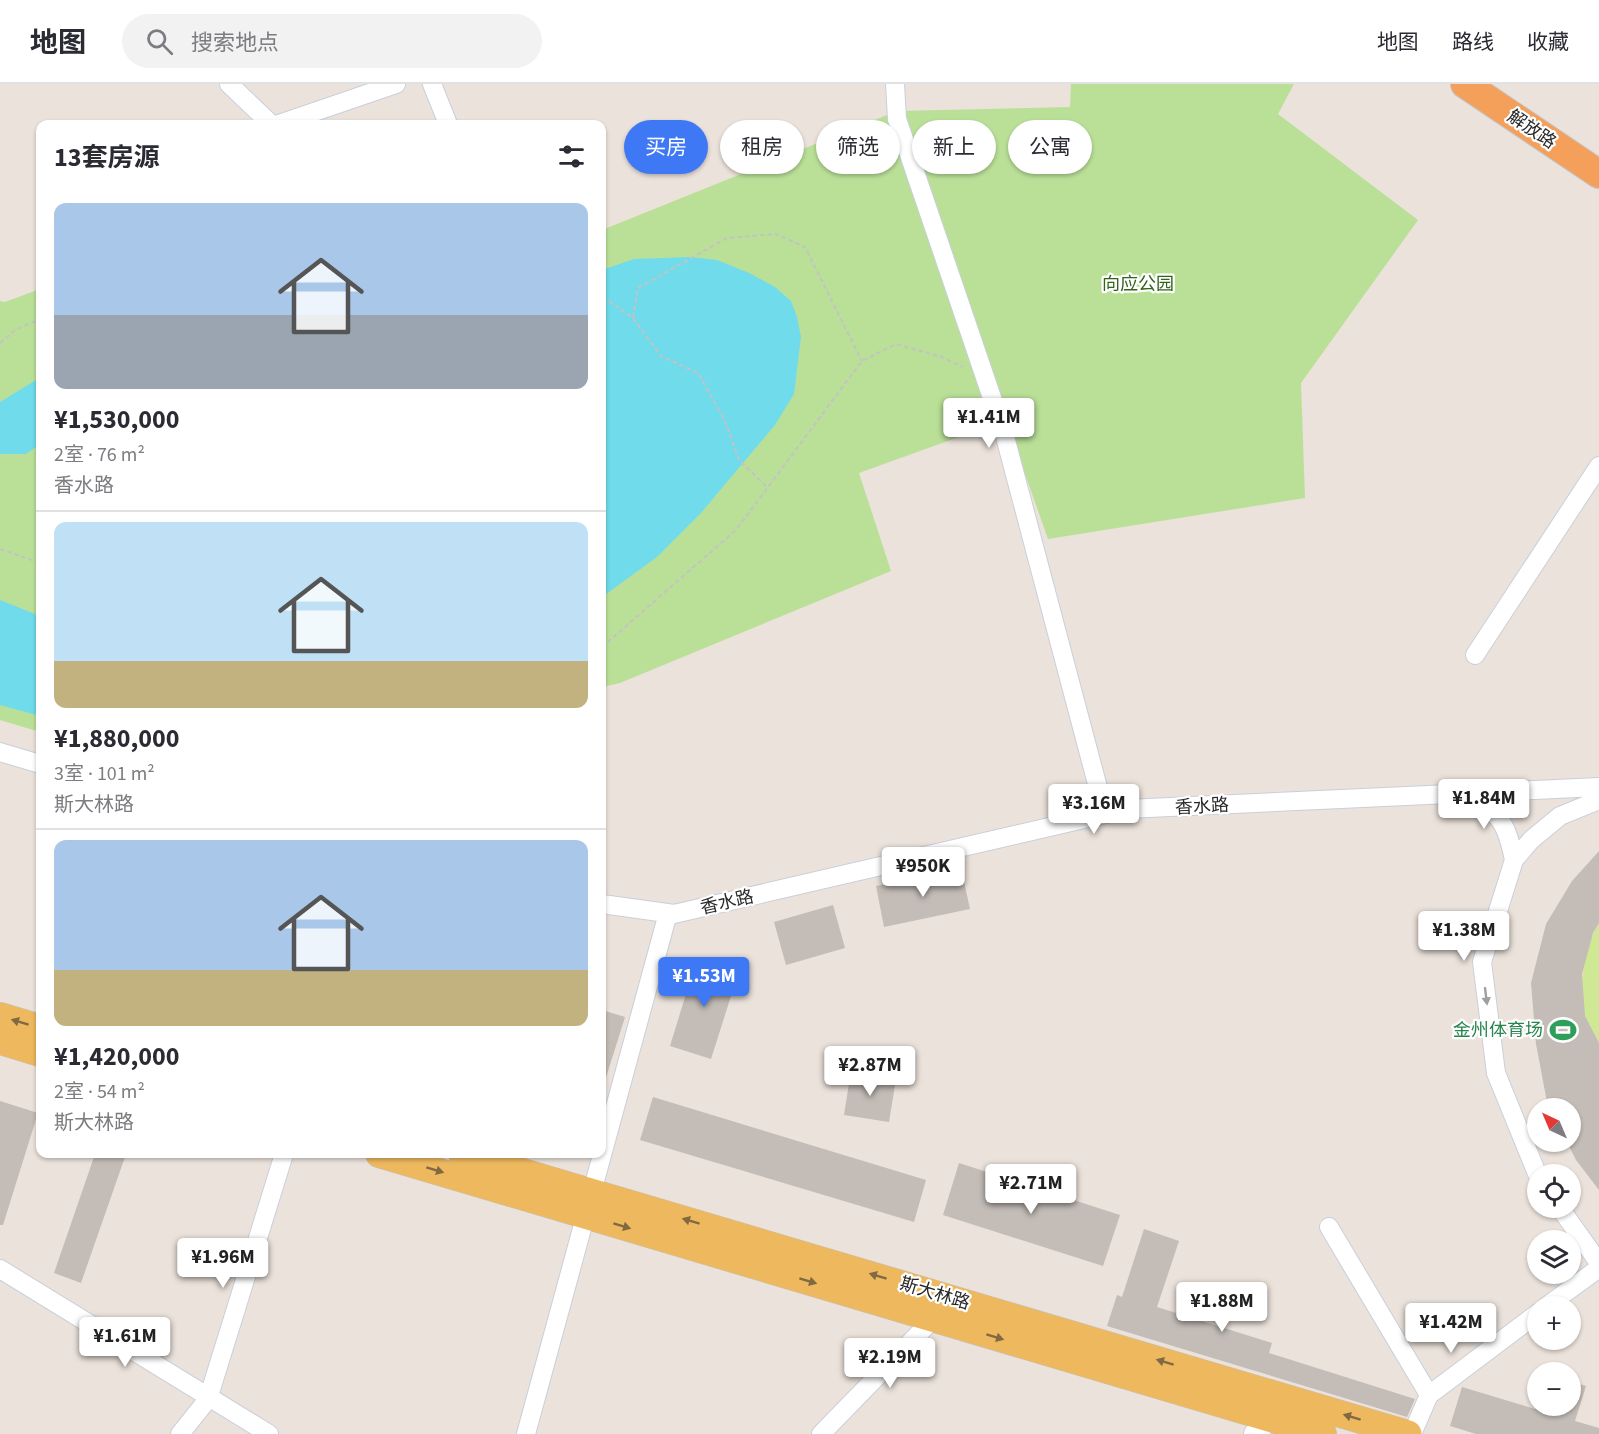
<!DOCTYPE html>
<html lang="zh">
<head>
<meta charset="utf-8">
<style>
	:root { --surface:#fff; --page:#f2f2f3; --text:#2b2b33; --muted:#7c7c81; --line:#e1e1e2; --accent:#3e78f5 }
	body { margin:0; font-family:"Source Sans 3","Noto Sans SC",sans-serif; background:var(--page); color:var(--text); height:100vh; display:flex; flex-direction:column; font-size:22px; white-space:nowrap }
	* { box-sizing:border-box; margin:0 }
	p { font-size:20px; color:var(--muted) }
	.icon { flex:none; width:33px; height:33px; fill:none; stroke:currentColor; stroke-width:2; stroke-linecap:round; stroke-linejoin:round }
	.map { position:relative; flex:1; overflow:hidden }
	.panel { position:absolute; left:36px; top:36px; width:570px; height:1038px; display:flex; flex-direction:column; background:var(--surface); border-radius:12px; box-shadow:0 2px 4px #0004 }
	.panel>* { flex:none }
	.hud { position:absolute; left:624px; top:36px; width:570px; height:54px; display:flex; gap:12px }
	.needle { width:39px; rotate:316deg }
	.buttons { position:absolute; left:1527px; top:1014px; display:grid; gap:12px }
	.buttons a { display:grid; place-items:center; width:54px; height:54px; border-radius:50%; background:var(--surface); box-shadow:0 2px 4px #0004; font-size:30px }
	.price { position:absolute; translate:-50% -51px; padding:0 14px; border-radius:6px; background:#fff; color:#222; font-size:20px; line-height:39px; filter:drop-shadow(0 2px 3px #0008) }
	.price::after { content:''; position:absolute; left:50%; top:36px; width:18px; height:14px; margin-left:-9px; background:inherit; clip-path:polygon(0 0,100% 0,50% 100%) }
	.price.current { background:var(--accent); color:#fff }
	ul { padding:0; list-style:none }
	li { display:grid; align-content:center; gap:12px; height:318px; padding:0 18px }
	li+li { border-top:2px solid var(--line) }
	li span { display:grid; place-items:center; height:186px; border-radius:12px; color:#555 }
	li>.icon { margin-inline-start:auto }
	span .icon { width:108px; height:108px; fill:#fffc; stroke-width:1 }
	li b { font-size:26px }
	h2 { display:flex; justify-content:space-between; align-items:center; height:72px; padding:0 18px; font-size:26px }
	.tag { padding:0 21px; border-radius:27px; background:var(--surface); box-shadow:0 2px 4px #0004; font-size:21px; line-height:54px }
	.tag.current { background:var(--accent); color:#fff }
	header { display:flex; align-items:center; gap:36px; box-sizing:border-box; height:84px; padding:0 30px; background:var(--surface); border-bottom:2px solid var(--line) }
	header strong { font-size:28px }
	nav { display:flex; gap:33px; margin-inline-start:auto; font-size:21px }
	.search { width:420px; height:54px; background:var(--page); display:flex; align-items:center; gap:15px; box-sizing:border-box; padding:0 21px; border-radius:33px; color:var(--muted); font-size:22px }
	.map>svg:first-child { display:block }
</style>
</head>
<body>
<header>
<strong>地图</strong>
<div class="search"><svg class="icon" aria-label="search" viewBox="0 0 24 24"><circle cx="10" cy="10" r="6"/><path d="M15 15l6 6"/></svg>搜索地点</div>
<nav><a>地图</a><a>路线</a><a>收藏</a></nav>
</header>
<div class="map">
<svg width="1599" height="1350" viewBox="0 0 1599 1350">
	<rect width="100%" height="100%" fill="#ebe2db"/>
	<path fill="#bae098" d="M1071,0H1294L1278,30L1418,136L1301,299L1305,414L1048,455L1006,336L859,389L891,487L620,599L602,603V146L897,27L1070,23Z
		M40,205V648L0,636V217L5,218Z"/>
	<path fill="#cfe894" d="M1599,839V959C1594,950 1586,940 1584,930C1579,900 1583,865 1599,839Z"/>
	<path fill="#6fdbeb" d="M691,173L717,176L749,189L775,203L791,217L797,233L801,253L794,310L775,341L701,429L657,473L602,513V186L634,175Z
		M40,290V360L26,370H0V318L36,296Z
		M0,516L40,532V632L0,621Z"/>
	<path fill="#c3bcb7" d="M1599,767V839L1593,849L1582,890L1585,932L1599,959V1106L1576,1076L1567,1058H1570V1024H1550L1547,1018L1536,960L1531,899L1546,840L1572,797Z
		M961,784L970,825L884,843L876,802Z
		M833,821L845,864L786,881L774,838Z
		M697,874L739,887L711,975L670,962Z
		M602,926L625,933L604,1000L602,999Z
		M851,987L896,995L889,1038L844,1031Z
		M653,1013L926,1096L914,1138L640,1056Z
		M0,1017L38,1029L3,1141H0Z
		M95,1070H126L81,1199L54,1189Z
		M959,1079L1120,1131L1103,1182L943,1131Z
		M1144,1145L1179,1157L1157,1223L1272,1259L1269,1269L1415,1315L1407,1333L1107,1242L1117,1211L1122,1213Z
		M1570,1297L1586,1302L1575,1337L1599,1344V1350H1476L1450,1342L1462,1303L1535,1325L1536,1322H1570Z"/>
	<g fill="none" stroke-linecap="round" stroke-linejoin="round">
		<g stroke="#c9cfda" stroke-width="20">
			<path id="minor" d="M229,0L271,40
				M432,0L448,40
				M895,0L897,35L1004,349L1105,730
				M279,40L396,0
				M1475,571L1599,382
				M0,668L40,680
				M1464,710C1500,730 1506,736 1514,776
				M602,820L674,830L1127,725L1599,703
				M1538,1092L1496,989L1482,878L1514,776L1531,756L1560,732L1599,716
				M1560,1124L1599,1179
				M1329,1143L1429,1311
				M0,1185L269,1350
				M1547,1222L1599,1184
				M180,1350L208,1315L284,1070
				M526,1350L668,829
				M821,1350L934,1234
				M1412,1350L1429,1311L1538,1229"/>
		</g>
		<g stroke="#c9cfda" stroke-width="24">
			<path id="tertiary" d="M1255,1350L1268,1334"/>
		</g>
		<g stroke="#c3c3c3" stroke-width="28">
			<path id="primary" d="M0,932L40,944
				M0,957L40,969
				M379,1070L1323,1350
				M462,1070L1408,1350"/>
		</g>
		<g stroke="#c3c3c3" stroke-width="30">
			<path id="trunk" d="M1465,0L1599,90"/>
		</g>
		<path stroke="#c3c3c3" stroke-width="2" stroke-dasharray="4.5 3" stroke-linecap="butt" d="M602,214L609,217L633,234L638,204L727,154L776,150L805,163L862,277
			M633,234L661,272L698,289L725,337L739,376L768,404
			M0,259L15,246L40,235
			M0,465L40,479
			M602,563L736,446L862,277L896,260L942,273L963,283"/>
		<use href="#minor" stroke="#fff" stroke-width="18"/>
		<use href="#tertiary" stroke="#fff" stroke-width="22"/>
		<use href="#primary" stroke="#edb85e" stroke-width="27"/>
		<use href="#trunk" stroke="#f4a05a" stroke-width="28"/>
	</g>
	<defs><path id="oneway-solid" d="M-6-.8H1V-3.2L6.5 0L1 3.2V.8H-6Z" transform="scale(1.5)"/></defs>
	<use fill="#9f9f9f" href="#oneway-solid" transform="translate(1486 912) rotate(83)"/>
	<g fill="#816941">
		<use href="#oneway-solid" transform="translate(20 938) rotate(-163)"/>
		<use href="#oneway-solid" transform="translate(435 1086) rotate(17)"/>
		<use href="#oneway-solid" transform="translate(691 1137) rotate(-163)"/>
		<use href="#oneway-solid" transform="translate(622 1142) rotate(17)"/>
		<use href="#oneway-solid" transform="translate(878 1192) rotate(-163)"/>
		<use href="#oneway-solid" transform="translate(808 1197) rotate(17)"/>
		<use href="#oneway-solid" transform="translate(995 1253) rotate(17)"/>
		<use href="#oneway-solid" transform="translate(1165 1278) rotate(-163)"/>
		<use href="#oneway-solid" transform="translate(1352 1333) rotate(-163)"/>
	</g>
	<defs>
		<g id="stadium-bare" transform="scale(2.07)"><path d="M0-5a6.5 5 0 1 0 0 10a6.5 5 0 1 0 0-10ZM-3.5-1.8h7v3.6h-7Z" fill="#2e9e5b" stroke="#fff" stroke-width="2.5" paint-order="stroke"/></g>
	</defs>
	<g fill-rule="evenodd">
		<use href="#stadium-bare" x="1563" y="946"/>
	</g>
	<g text-anchor="middle" stroke-width="4.5" stroke-linejoin="round" paint-order="stroke">
		<g font-size="18" fill="#292929" stroke="#fff">
			<text transform="translate(1532 45) rotate(34)" y="6">解放路</text>
			<text transform="translate(1202 722) rotate(-3)" y="6">香水路</text>
			<text transform="translate(727 818) rotate(-13)" y="6">香水路</text>
			<text transform="translate(935 1209) rotate(17)" y="6">斯大林路</text>
		</g>
		<g font-size="18" fill="#34631b" stroke="#fff">
			<text x="1138" y="206">向应公园</text>
		</g>
		<g font-size="18" fill="#27864d" stroke="#fff" text-anchor="end">
			<text x="1543" y="952">金州体育场</text>
		</g>
	</g>
</svg>
<div class="buttons">
<a><svg class="needle" viewBox="-14 -14 28 28"><path d="M0-13l5 13h-10z" fill="#e53935"/><path d="M0 13l5-13h-10z" fill="#7c7c81"/></svg></a>
<a><svg class="icon" aria-label="locate" viewBox="0 0 24 24"><circle cx="12" cy="12" r="6"/><path d="M12 2v4M12 18v4M2 12h4M18 12h4"/></svg></a>
<a><svg class="icon" aria-label="layers" viewBox="0 0 24 24"><path d="M12 4l9 5-9 5-9-5zM3 14l9 5 9-5"/></svg></a>
<a>+</a>
<a>−</a>
</div>
<b class="price" style="left:989px;top:365px">¥1.41M</b>
<b class="price" style="left:1484px;top:746px">¥1.84M</b>
<b class="price" style="left:1094px;top:751px">¥3.16M</b>
<b class="price" style="left:923px;top:814px">¥950K</b>
<b class="price" style="left:1464px;top:878px">¥1.38M</b>
<b class="price current" style="left:704px;top:924px">¥1.53M</b>
<b class="price" style="left:870px;top:1013px">¥2.87M</b>
<b class="price" style="left:1031px;top:1131px">¥2.71M</b>
<b class="price" style="left:223px;top:1205px">¥1.96M</b>
<b class="price" style="left:1222px;top:1249px">¥1.88M</b>
<b class="price" style="left:1451px;top:1270px">¥1.42M</b>
<b class="price" style="left:125px;top:1284px">¥1.61M</b>
<b class="price" style="left:890px;top:1305px">¥2.19M</b>
<div class="hud">
<a class="tag current">买房</a>
<a class="tag">租房</a>
<a class="tag">筛选</a>
<a class="tag">新上</a>
<a class="tag">公寓</a>
</div>
<section class="panel">
<h2>13套房源<svg class="icon" aria-label="filters" viewBox="0 0 24 24"><path d="M4 7h16M4 17h16"/><circle cx="9" cy="7" r="2"/><circle cx="15" cy="17" r="2"/></svg></h2>
<ul>
<li><span style="background:linear-gradient(#a9c7e8 60%,#9aa5b1 0)"><svg class="icon" aria-label="home" viewBox="0 0 24 24"><path d="M3 11l9-7 9 7M6 9v11h12V9"/></svg></span><div><b>¥1,530,000</b><p>2室 · 76 m²</p><p>香水路</p></div></li>
<li><span style="background:linear-gradient(#bfe0f5 75%,#c2b280 0)"><svg class="icon" aria-label="home" viewBox="0 0 24 24"><path d="M3 11l9-7 9 7M6 9v11h12V9"/></svg></span><div><b>¥1,880,000</b><p>3室 · 101 m²</p><p>斯大林路</p></div></li>
<li><span style="background:linear-gradient(#a9c7e8 70%,#c2b280 0)"><svg class="icon" aria-label="home" viewBox="0 0 24 24"><path d="M3 11l9-7 9 7M6 9v11h12V9"/></svg></span><div><b>¥1,420,000</b><p>2室 · 54 m²</p><p>斯大林路</p></div></li>
</ul>
</section>
</div>
</body>
</html>
